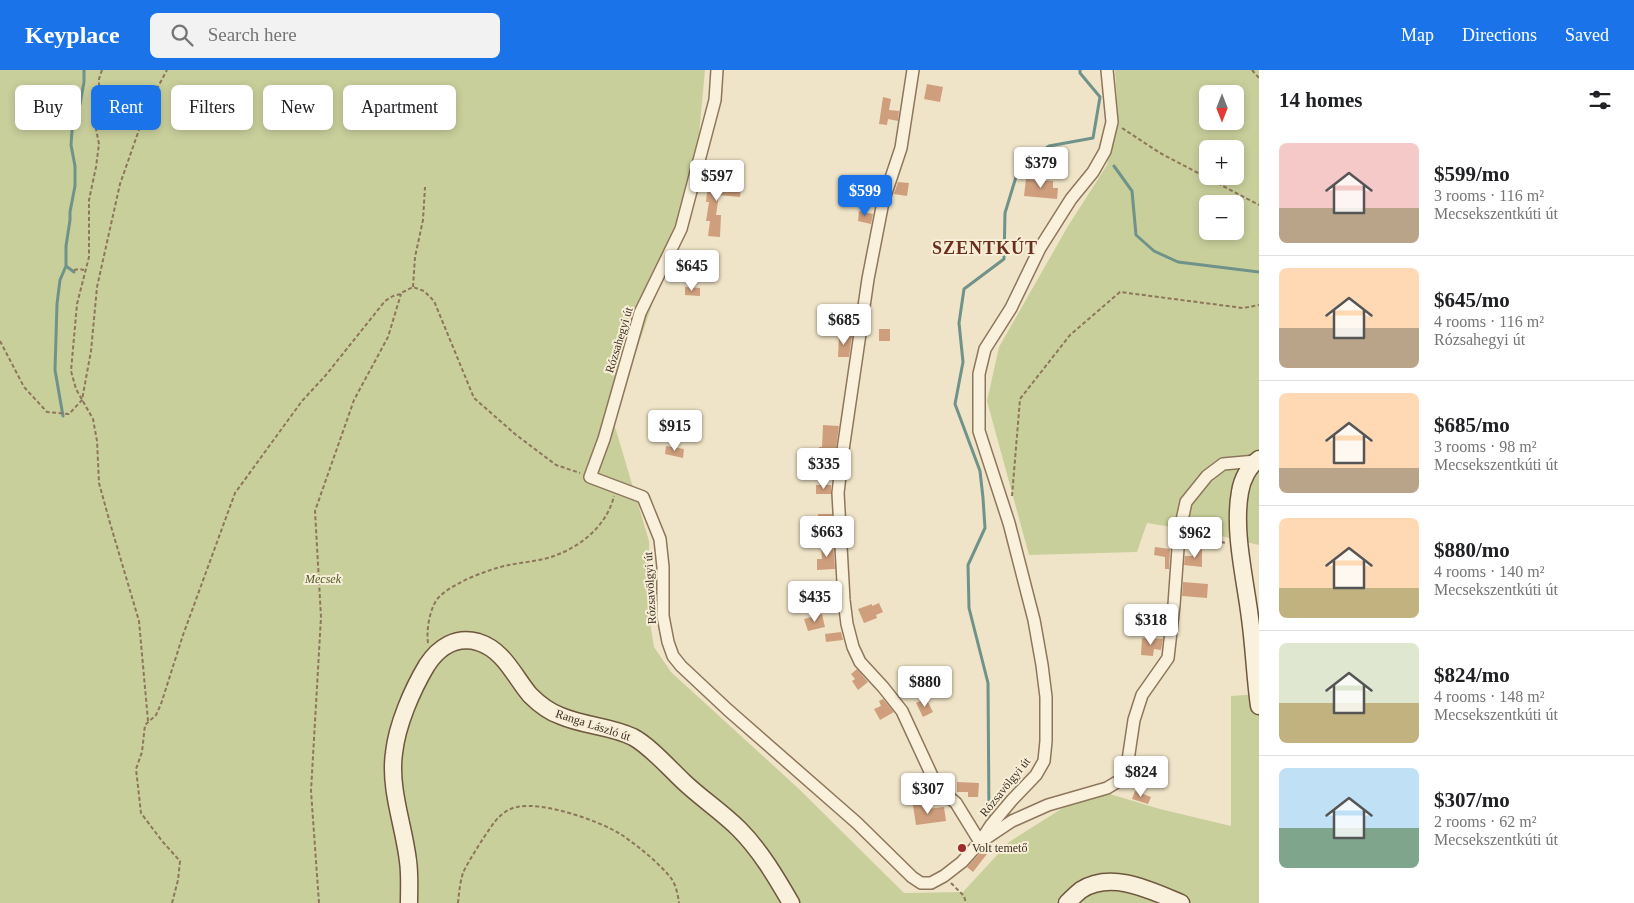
<!DOCTYPE html>
<html lang="en">
<head>
<meta charset="utf-8">
<style>
	:root { --surface:#fff; --page:#f2f2f2; --text:#202124; --muted:#757577; --line:#e0e0e0; --accent:#1a73e8 }
	body { margin:0; font-family:"Times New Roman",serif; background:var(--page); color:var(--text); height:100vh; display:flex; flex-direction:column; font-size:19px; white-space:nowrap }
	* { box-sizing:border-box; margin:0 }
	p { font-size:16px; color:var(--muted) }
	.icon { flex:none; width:28px; height:28px; fill:none; stroke:currentColor; stroke-width:2; stroke-linecap:round; stroke-linejoin:round }
	.map { position:relative; flex:1; overflow:hidden }
	.details { display:flex; flex-direction:column; background:var(--surface); width:375px }
	.details>* { flex:none }
	.banner { position:absolute; left:15px; top:15px; width:475px; height:45px; display:flex; gap:10px }
	.needle { width:32px; rotate:180deg }
	.controls { position:absolute; left:1199px; top:15px; display:grid; gap:10px }
	.controls a { display:grid; place-items:center; width:45px; height:45px; border-radius:8px; background:var(--surface); box-shadow:0 2px 8px #0003; font-size:25px }
	.price { position:absolute; translate:-50% -42px; padding:0 11px; border-radius:5px; background:#fff; color:#222; font-size:16px; line-height:32px; filter:drop-shadow(0 1px 2px #0008) }
	.price::after { content:''; position:absolute; left:50%; top:30px; width:15px; height:11px; margin-left:-8px; background:inherit; clip-path:polygon(0 0,100% 0,50% 100%) }
	.price.on { background:var(--accent); color:#fff }
	ul { padding:0; list-style:none }
	li { display:flex; align-items:center; gap:15px; height:125px; padding:0 20px }
	li+li { border-top:1px solid var(--line) }
	li span { display:grid; place-items:center; flex:none; width:140px; height:100px; border-radius:8px; color:#555 }
	li>.icon { margin-inline-start:auto }
	span .icon { width:60px; height:60px; fill:#fffc; stroke-width:1 }
	li b { font-size:21px }
	h2 { display:flex; justify-content:space-between; align-items:center; height:60px; padding:0 20px; font-size:21px }
	.chip { padding:0 18px; border-radius:8px; background:var(--surface); box-shadow:0 2px 8px #0003; font-size:18px; line-height:45px }
	.chip.on { background:var(--accent); color:#fff }
	header { display:flex; align-items:center; gap:30px; box-sizing:border-box; height:70px; padding:0 25px; background:var(--accent); color:#fff }
	header strong { font-size:24px }
	nav { display:flex; gap:28px; margin-inline-start:auto; font-size:18px }
	.search { width:350px; height:45px; background:var(--page); display:flex; align-items:center; gap:12px; box-sizing:border-box; padding:0 18px; border-radius:8px; color:var(--muted); font-size:19px }
	main { display:flex; flex:1; min-height:0 }
	.map>svg:first-child { display:block }
</style>
</head>
<body>
<header>
<strong>Keyplace</strong>
<div class="search"><svg class="icon" aria-label="search" viewBox="0 0 24 24"><circle cx="10" cy="10" r="6"/><path d="M15 15l6 6"/></svg>Search here</div>
<nav><a>Map</a><a>Directions</a><a>Saved</a></nav>
</header>
<main>
<div class="map">
<svg width="1259" height="833" viewBox="0 0 1259 833">
	<rect width="100%" height="100%" fill="#f0e4c8"/>
	<path fill="#c9cf9b" fill-rule="evenodd" d="M0,0H705L695,108L613,350L649,471V546L654,577L671,602L798,718L904,823L963,822L1009,772L1093,719L1160,739L1231,756V626L1259,624V833H0Z
		M1115,0H1259V475L1204,462L1147,453L1137,482L1029,485L987,331L999,277L1068,156L1107,95L1118,47ZM1208,24H1235V51H1208ZM1208,79H1235V106H1208ZM1208,134H1235V161H1208Z"/>
	<g fill="none" stroke-linecap="round" stroke-linejoin="round">
		<path stroke="#6f938a" stroke-width="3" d="M1114,96L1132,121L1136,165L1154,181L1178,192L1259,202
			M66,196L74,202
			M63,346L55,300L57,234L60,210L66,196V176L70,150V142L75,116V96L71,75L72,61L80,34L84,12V0
			M989,746L988,613L969,538L968,495L985,458L983,428L980,401L955,334L963,292L959,253L964,219L1004,189L1005,143L1019,97L1049,76L1093,68L1100,27L1080,3V0"/>
	</g>
	<path fill="#cf9f7d" d="M927,14L943,17L940,32L924,29Z
		M883,27L891,29L889,40L899,41L898,51L888,49L887,55L879,54Z
		M709,104L724,106L722,116L741,118L740,127L719,125L716,145H721L720,167L708,166L710,151H706L709,132H706Z
		M1026,109L1053,111V118H1058L1057,129L1024,126Z
		M898,112L909,113L907,126L894,124Z
		M859,141L873,144L871,154L858,151Z
		M685,217L700,218V226L685,225Z
		M879,259H890V271H879Z
		M839,265L852,266L849,287H838Z
		M823,355L839,356L835,386L819,385V377H822Z
		M666,376L684,379L683,388L665,384Z
		M816,415H831V424H816Z
		M818,444H832V454H818Z
		M833,473L835,499L817,500V489H822L821,474Z
		M1155,477L1170,479L1169,499H1165V487L1154,485Z
		M1193,478L1202,479V497L1184,495L1185,486H1192Z
		M1183,512L1208,514L1207,528L1182,526Z
		M879,533L883,542L876,545L877,548L864,553L858,539L872,534V536Z
		M822,544L825,557L808,561L804,549Z
		M841,562L843,570L826,572L825,564Z
		M1142,568L1163,569L1161,580L1154,579L1153,586L1141,585Z
		M857,599L868,612L858,620L852,611L855,609L851,604Z
		M926,628L933,642L923,647L916,633Z
		M883,629L894,642L880,650L874,639L881,636L879,631Z
		M957,712L979,713L978,727H968V722H957Z
		M1135,721L1151,727L1148,734L1132,729Z
		M927,734V739L944,737L946,751L916,755L913,735Z
		M983,780L987,784L973,802L967,797Z"/>
	<g fill="none" stroke-linecap="round" stroke-linejoin="round">
		<g stroke="#8d765c" stroke-width="14">
			<path id="street" d="M717,0L715,30L681,159L640,243L604,369L590,407L643,427L660,469L663,497V546L668,572L673,586L681,596L728,640L857,753L912,807L921,813H931L944,806L962,792L980,772L991,755L1012,730L1036,705L1044,691L1046,671V627L1042,595L1034,550L1009,453L979,361V304L985,279L1011,238L1040,178L1071,129L1093,102L1105,81L1112,52L1107,0
				M913,0L901,78L883,132L868,209L843,380L838,423L844,530L847,554L853,577L860,592L883,617L902,641L933,708L944,723L956,733L980,772
				M985,769L1012,751L1048,735L1107,718L1122,709L1127,697L1134,650L1142,625L1168,588L1174,535L1179,464L1186,432L1207,406L1223,394L1256,391"/>
		</g>
		<g stroke="#6f573f" stroke-width="19">
			<path id="secondary" d="M1259,389C1249,396 1242,409 1240,422C1233,461 1245,508 1250,548C1254,577 1255,607 1259,636
				M409,833C409,819 410,805 408,791C404,756 389,719 394,683C397,655 412,620 427,595C439,577 456,566 478,572C504,580 514,606 530,625C539,634 549,642 561,646C584,656 611,656 633,667C650,676 670,699 684,712C702,729 722,742 739,759C760,780 776,807 791,833
				M1067,833C1071,829 1076,824 1081,820C1112,800 1152,821 1181,833"/>
		</g>
		<path stroke="#8d765c" stroke-width="2" stroke-dasharray="4 2.5" stroke-linecap="butt" d="M102,0L99,9V24L94,49L99,74L96,97L89,130V187L77,234L71,301L76,319L93,349L97,371L99,413L110,453L139,551L148,651
			M1252,0L1259,8
			M1122,58L1160,83L1259,135
			M74,200L79,199L84,200
			M413,217L415,187L423,150L425,117
			M0,271L24,317L47,342L69,344L82,330L91,281L97,217L120,114L147,37L167,0
			M1012,426L1020,329L1070,265L1120,222L1243,238L1259,235
			M1189,466L1226,473
			M428,573C426,560 430,535 440,526C455,512 489,499 509,495C524,492 540,491 554,486C582,476 607,455 614,426
			M951,813L964,826L966,833
			M172,833L178,810L180,791L162,771L141,743L136,699L142,682L145,655L156,645L161,634L183,565L235,423L302,331L326,305L385,231L393,226L401,224L403,222L413,217L424,221L434,231L474,328L515,364L556,395L580,403
			M319,833L311,721L321,547L315,441L354,330L388,267L401,224
			M458,833C459,823 460,812 463,803C467,793 491,755 498,748C503,743 510,738 517,737C543,731 600,751 622,765C639,777 658,792 671,808C676,815 678,825 679,833"/>
		<use href="#street" stroke="#faf1dc" stroke-width="11"/>
		<use href="#secondary" stroke="#faf1dc" stroke-width="16"/>
	</g>
	<circle fill="#9e2a2b" stroke="#f7eed8" stroke-width="2" cx="962" cy="778" r="5"/>
	<g text-anchor="middle" stroke-width="4" stroke-linejoin="round" paint-order="stroke">
		<g font-size="12" fill="#3d2e20" stroke="#f7eed8">
			<text transform="translate(619 270) rotate(-73)" y="4">Rózsahegyi út</text>
			<text transform="translate(650 518) rotate(-93)" y="4">Rózsavölgyi út</text>
			<text transform="translate(593 655) rotate(18)" y="4">Ranga László út</text>
			<text transform="translate(1005 717) rotate(-51)" y="4">Rózsavölgyi út</text>
		</g>
		<g font-size="12" font-style="italic" fill="#4d5a26" stroke="#f7eed8">
			<text x="323" y="513">Mecsek</text>
		</g>
		<g font-size="12" fill="#3d2e20" stroke="#f7eed8" text-anchor="start">
			<text x="972" y="782">Volt temető</text>
		</g>
		<g font-size="18" font-weight="bold" letter-spacing="1" fill="#6b2e1e" stroke="#f7eed8">
			<text x="985" y="184">SZENTKÚT</text>
		</g>
	</g>
</svg>
<div class="controls">
<a><svg class="needle" viewBox="-14 -14 28 28"><path d="M0-13l5 13h-10z" fill="#e53935"/><path d="M0 13l5-13h-10z" fill="#757577"/></svg></a>
<a>+</a>
<a>−</a>
</div>
<b class="price" style="left:1041px;top:119px">$379</b>
<b class="price" style="left:717px;top:132px">$597</b>
<b class="price on" style="left:865px;top:147px">$599</b>
<b class="price" style="left:692px;top:222px">$645</b>
<b class="price" style="left:844px;top:276px">$685</b>
<b class="price" style="left:675px;top:382px">$915</b>
<b class="price" style="left:824px;top:420px">$335</b>
<b class="price" style="left:827px;top:488px">$663</b>
<b class="price" style="left:1195px;top:489px">$962</b>
<b class="price" style="left:815px;top:553px">$435</b>
<b class="price" style="left:1151px;top:576px">$318</b>
<b class="price" style="left:925px;top:638px">$880</b>
<b class="price" style="left:1141px;top:728px">$824</b>
<b class="price" style="left:928px;top:745px">$307</b>
<div class="banner">
<a class="chip">Buy</a>
<a class="chip on">Rent</a>
<a class="chip">Filters</a>
<a class="chip">New</a>
<a class="chip">Apartment</a>
</div>
</div>
<section class="details">
<h2>14 homes<svg class="icon" aria-label="filters" viewBox="0 0 24 24"><path d="M4 7h16M4 17h16"/><circle cx="9" cy="7" r="2"/><circle cx="15" cy="17" r="2"/></svg></h2>
<ul>
<li><span style="background:linear-gradient(#f6c9c9 65%,#b9a48a 0)"><svg class="icon" aria-label="home" viewBox="0 0 24 24"><path d="M3 11l9-7 9 7M6 9v11h12V9"/></svg></span><div><b>$599/mo</b><p>3 rooms · 116 m²</p><p>Mecsekszentkúti út</p></div></li>
<li><span style="background:linear-gradient(#ffd9b3 60%,#b9a48a 0)"><svg class="icon" aria-label="home" viewBox="0 0 24 24"><path d="M3 11l9-7 9 7M6 9v11h12V9"/></svg></span><div><b>$645/mo</b><p>4 rooms · 116 m²</p><p>Rózsahegyi út</p></div></li>
<li><span style="background:linear-gradient(#ffd9b3 75%,#b9a48a 0)"><svg class="icon" aria-label="home" viewBox="0 0 24 24"><path d="M3 11l9-7 9 7M6 9v11h12V9"/></svg></span><div><b>$685/mo</b><p>3 rooms · 98 m²</p><p>Mecsekszentkúti út</p></div></li>
<li><span style="background:linear-gradient(#ffd9b3 70%,#c2b280 0)"><svg class="icon" aria-label="home" viewBox="0 0 24 24"><path d="M3 11l9-7 9 7M6 9v11h12V9"/></svg></span><div><b>$880/mo</b><p>4 rooms · 140 m²</p><p>Mecsekszentkúti út</p></div></li>
<li><span style="background:linear-gradient(#dfe7d0 60%,#c2b280 0)"><svg class="icon" aria-label="home" viewBox="0 0 24 24"><path d="M3 11l9-7 9 7M6 9v11h12V9"/></svg></span><div><b>$824/mo</b><p>4 rooms · 148 m²</p><p>Mecsekszentkúti út</p></div></li>
<li><span style="background:linear-gradient(#bfe0f5 60%,#7fa58c 0)"><svg class="icon" aria-label="home" viewBox="0 0 24 24"><path d="M3 11l9-7 9 7M6 9v11h12V9"/></svg></span><div><b>$307/mo</b><p>2 rooms · 62 m²</p><p>Mecsekszentkúti út</p></div></li>
</ul>
</section>
</main>
</body>
</html>
